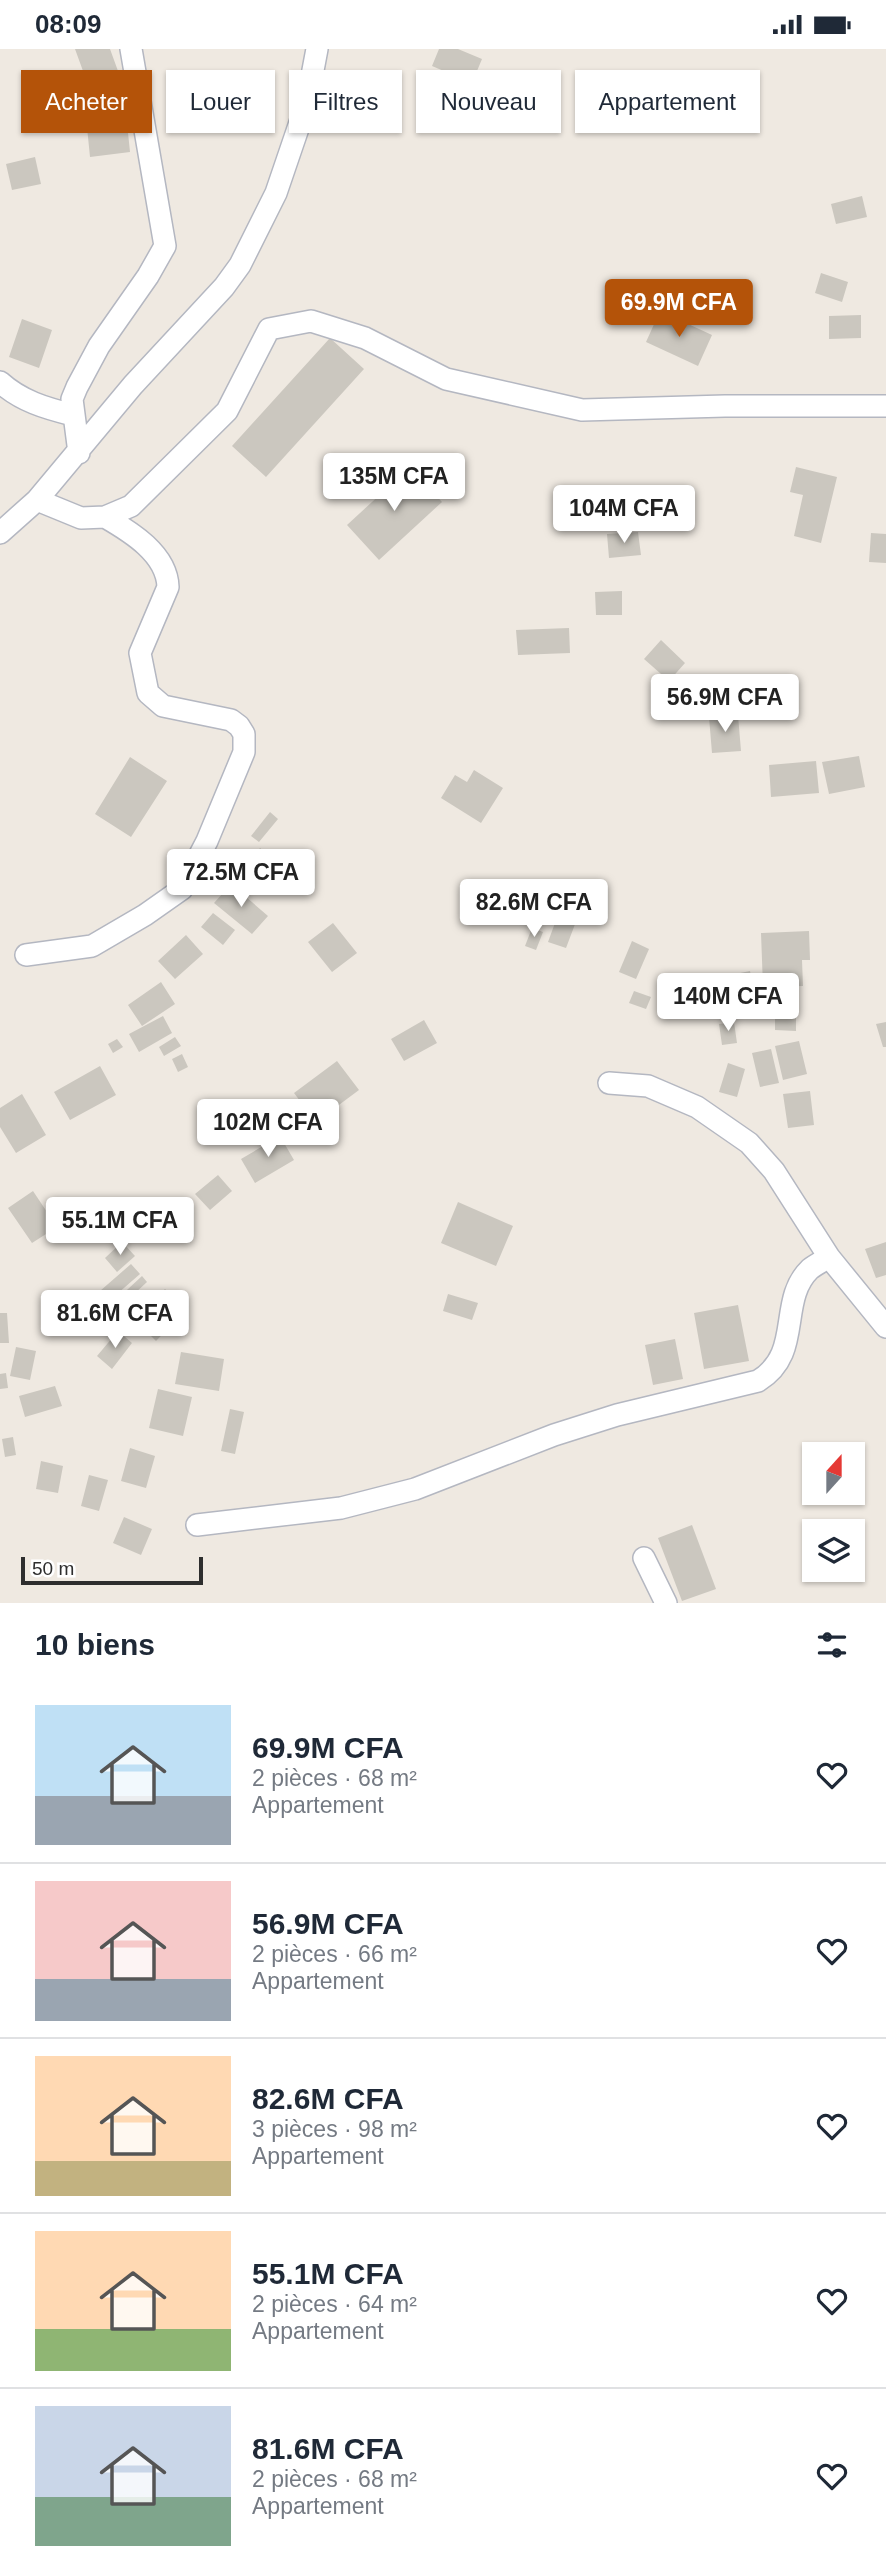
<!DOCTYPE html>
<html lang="fr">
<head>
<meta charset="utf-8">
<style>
	:root { --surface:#fff; --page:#f2f2f3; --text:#1f2937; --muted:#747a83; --line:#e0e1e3; --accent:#b45309 }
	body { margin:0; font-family:Helvetica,sans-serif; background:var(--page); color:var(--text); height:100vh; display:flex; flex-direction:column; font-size:26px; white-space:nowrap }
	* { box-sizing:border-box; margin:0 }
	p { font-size:23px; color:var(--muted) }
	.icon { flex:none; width:38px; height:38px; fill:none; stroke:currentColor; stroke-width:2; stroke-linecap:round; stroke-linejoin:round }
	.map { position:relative; height:1554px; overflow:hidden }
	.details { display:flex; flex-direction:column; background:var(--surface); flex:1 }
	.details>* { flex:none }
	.banner { position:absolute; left:21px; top:21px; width:845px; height:63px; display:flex; gap:14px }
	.needle { width:46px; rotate:21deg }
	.fabs { position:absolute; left:802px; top:1393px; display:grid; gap:14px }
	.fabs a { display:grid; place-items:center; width:63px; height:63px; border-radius:0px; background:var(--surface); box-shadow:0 2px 5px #0004; font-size:35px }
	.scale { position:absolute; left:21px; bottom:18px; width:182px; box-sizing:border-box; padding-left:7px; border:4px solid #2e2e2e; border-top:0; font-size:19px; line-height:24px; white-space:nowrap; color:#2e2e2e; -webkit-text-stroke:5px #fff; paint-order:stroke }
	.price { position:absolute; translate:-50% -60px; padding:0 16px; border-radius:7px; background:#fff; color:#222; font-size:23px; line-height:46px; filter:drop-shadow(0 2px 4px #0008) }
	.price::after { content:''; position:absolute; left:50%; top:42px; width:21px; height:16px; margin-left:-10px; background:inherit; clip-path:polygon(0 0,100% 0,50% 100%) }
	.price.current { background:var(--accent); color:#fff }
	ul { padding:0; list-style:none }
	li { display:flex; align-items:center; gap:21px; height:175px; padding:0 35px }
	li+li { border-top:2px solid var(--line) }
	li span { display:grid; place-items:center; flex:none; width:196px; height:140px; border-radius:0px; color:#555 }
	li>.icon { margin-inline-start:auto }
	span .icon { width:84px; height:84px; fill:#fffc; stroke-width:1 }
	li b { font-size:30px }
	h2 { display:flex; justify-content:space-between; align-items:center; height:84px; padding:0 35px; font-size:30px }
	.tag { padding:0 24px; border-radius:0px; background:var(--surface); box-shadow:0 2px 5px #0004; font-size:24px; line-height:63px }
	.tag.current { background:var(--accent); color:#fff }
	.status { display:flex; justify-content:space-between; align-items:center; height:49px; padding:0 35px; background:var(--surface); direction:ltr }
	.status svg { height:19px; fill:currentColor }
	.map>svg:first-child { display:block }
</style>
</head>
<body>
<div class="status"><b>08:09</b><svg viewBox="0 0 49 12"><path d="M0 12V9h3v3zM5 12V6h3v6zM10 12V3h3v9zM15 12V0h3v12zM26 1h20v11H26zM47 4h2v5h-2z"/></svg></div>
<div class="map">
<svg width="886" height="1554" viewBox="0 0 886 1554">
	<rect width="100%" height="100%" fill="#efe9e1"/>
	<path fill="#cbc7bf" d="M75,0H110L118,22L87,33Z
		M439,0H458L482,10L472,34L432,17Z
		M430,61L448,67L445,75L427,70Z
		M127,74L130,103L90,108L87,78Z
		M35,108L41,135L12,141L6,115Z
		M862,147L867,168L836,175L831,155Z
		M821,224L848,233L842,253L815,244Z
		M660,262L712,286L698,317L646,293Z
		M861,266V289L829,290V267Z
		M22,270L52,281L39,319L9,308Z
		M330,289L364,320L266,428L232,397Z
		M410,418L442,453L379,511L347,476Z
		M796,418L837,428L821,494L794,487L803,446L790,443Z
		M638,483L641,506L609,509L607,485Z
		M871,484L886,485V514L869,513Z
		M622,542V566H596L595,543Z
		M569,579L570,604L518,606L516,581Z
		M661,591L685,614L669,632L644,610Z
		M738,666L741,702L712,704L709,668Z
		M859,707L865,738L829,745L822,713Z
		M130,708L167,732L131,788L95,765Z
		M816,712L819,744L771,748L769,716Z
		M474,721L503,739L481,774L441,749L455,726L467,733Z
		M270,763L278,770L259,793L251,787Z
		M260,799L273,810L265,820L252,810Z
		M231,835L268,867L252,885L214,854Z
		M583,835L597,840L592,855L578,849Z
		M559,863L577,870L566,899L548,893Z
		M213,864L235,881L223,896L201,878Z
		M333,874L357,904L332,923L308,893Z
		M532,879L543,883L536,901L525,897Z
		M809,882L810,911H802L803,937L763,938L761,884Z
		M186,886L203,905L175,930L158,912Z
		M632,892L649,900L636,930L619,923Z
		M750,922L753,938L719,945L716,929Z
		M161,933L175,955L142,977L128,956Z
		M682,933L696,938L691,950L678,946Z
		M634,942L651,948L646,960L629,954Z
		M796,956V982L775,981V957Z
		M163,967L172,984L139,1003L129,985Z
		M424,971L437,994L404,1012L391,990Z
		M734,973L737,994L722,996L719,975Z
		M886,973V998H883L876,975Z
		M175,988L181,997L164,1007L159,998Z
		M117,990L123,998L113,1004L108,995Z
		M799,992L807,1025L783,1031L775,997Z
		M771,1000L779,1034L760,1038L752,1004Z
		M182,1005L188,1018L178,1023L172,1010Z
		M337,1012L359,1041L316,1073L294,1044Z
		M728,1014L745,1020L737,1048L719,1043Z
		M100,1017L116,1046L70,1071L54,1043Z
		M810,1042L814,1076L788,1079L783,1045Z
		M22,1045L46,1086L16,1104L0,1078V1059Z
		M280,1087L294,1111L255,1134L241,1110Z
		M218,1126L232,1142L210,1161L195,1145Z
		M33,1142L57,1178L32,1194L8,1159Z
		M458,1153L513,1177L496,1217L441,1194Z
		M122,1193L135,1207L117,1223L105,1209Z
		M886,1193V1226L876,1229L865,1200Z
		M131,1215L140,1225L109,1252L100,1242Z
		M142,1227L147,1233L119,1259L114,1253Z
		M165,1240L186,1261L156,1292L135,1271Z
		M448,1245L478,1254L472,1271L443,1262Z
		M738,1256L749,1312L704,1320L694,1264Z
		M0,1264H7L9,1294H0Z
		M118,1282L132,1294L112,1320L97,1307Z
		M675,1290L683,1330L653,1336L645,1296Z
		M16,1298L36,1302L30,1331L10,1327Z
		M181,1303L224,1310L219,1342L175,1335Z
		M6,1324L8,1339L0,1340V1325Z
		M55,1337L62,1357L25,1368L19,1347Z
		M158,1340L192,1348L183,1387L149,1379Z
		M230,1360L244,1363L235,1405L221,1402Z
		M13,1388L16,1406L5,1408L2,1390Z
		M130,1399L155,1407L146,1439L121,1432Z
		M41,1412L63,1417L58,1444L36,1440Z
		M89,1426L108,1431L99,1462L81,1457Z
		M124,1468L152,1480L141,1506L113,1494Z
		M692,1476L716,1540L682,1552L658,1489Z"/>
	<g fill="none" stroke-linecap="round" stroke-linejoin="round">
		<g stroke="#b4b7c1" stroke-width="24">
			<path id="minor" d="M0,333C21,352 45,359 73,366
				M79,404L72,350L77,338L99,297L148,227L165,197L131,0
				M37,451L133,336L224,238L240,216L276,144L307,53L317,0
				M0,484L37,451L81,469L105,468L131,457L227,362L269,280L311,272L365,289L446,330L582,361L725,357H886
				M26,906L92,897L145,866L182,840L207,792L244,703V685L239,677L231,671L163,657L148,644L140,604L168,538C167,505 131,483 105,468
				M609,1034L648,1037L697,1058L749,1094L774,1122L829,1208L886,1278
				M197,1476L341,1459L415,1440L554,1386L617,1366L758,1332C804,1304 777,1252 810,1220C815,1216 823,1212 829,1208
				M644,1509L666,1554"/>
		</g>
		<use href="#minor" stroke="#fff" stroke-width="21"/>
	</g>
</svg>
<div class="fabs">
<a><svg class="needle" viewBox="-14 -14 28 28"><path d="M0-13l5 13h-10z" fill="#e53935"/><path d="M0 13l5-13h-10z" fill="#747a83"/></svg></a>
<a><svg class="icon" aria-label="layers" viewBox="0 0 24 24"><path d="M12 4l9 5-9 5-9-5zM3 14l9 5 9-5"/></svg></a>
</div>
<div class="scale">50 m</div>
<b class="price current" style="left:679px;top:290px">69.9M CFA</b>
<b class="price" style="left:394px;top:464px">135M CFA</b>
<b class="price" style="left:624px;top:496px">104M CFA</b>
<b class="price" style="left:725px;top:685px">56.9M CFA</b>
<b class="price" style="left:241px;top:860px">72.5M CFA</b>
<b class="price" style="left:534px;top:890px">82.6M CFA</b>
<b class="price" style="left:728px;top:984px">140M CFA</b>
<b class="price" style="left:268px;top:1110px">102M CFA</b>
<b class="price" style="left:120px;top:1208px">55.1M CFA</b>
<b class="price" style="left:115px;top:1301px">81.6M CFA</b>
<div class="banner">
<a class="tag current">Acheter</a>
<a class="tag">Louer</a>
<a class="tag">Filtres</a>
<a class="tag">Nouveau</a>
<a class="tag">Appartement</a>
</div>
</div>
<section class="details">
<h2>10 biens<svg class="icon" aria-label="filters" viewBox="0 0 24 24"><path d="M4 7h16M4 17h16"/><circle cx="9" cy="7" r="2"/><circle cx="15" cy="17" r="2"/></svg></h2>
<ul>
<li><span style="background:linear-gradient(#bfe0f5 65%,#9aa5b1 0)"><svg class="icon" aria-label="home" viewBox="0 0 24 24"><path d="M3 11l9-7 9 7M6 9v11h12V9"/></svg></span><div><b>69.9M CFA</b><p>2 pièces · 68 m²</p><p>Appartement</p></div><svg class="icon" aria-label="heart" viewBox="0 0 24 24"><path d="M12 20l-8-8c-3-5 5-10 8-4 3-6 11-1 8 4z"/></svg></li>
<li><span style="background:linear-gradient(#f6c9c9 70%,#9aa5b1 0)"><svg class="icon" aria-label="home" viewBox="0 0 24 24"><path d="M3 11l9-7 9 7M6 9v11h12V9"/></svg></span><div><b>56.9M CFA</b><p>2 pièces · 66 m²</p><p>Appartement</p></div><svg class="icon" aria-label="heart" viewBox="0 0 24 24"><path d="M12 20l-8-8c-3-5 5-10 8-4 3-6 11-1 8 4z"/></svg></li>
<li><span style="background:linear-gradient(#ffd9b3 75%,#c2b280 0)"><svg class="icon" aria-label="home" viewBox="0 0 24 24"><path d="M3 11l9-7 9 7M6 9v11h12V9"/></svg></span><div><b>82.6M CFA</b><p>3 pièces · 98 m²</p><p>Appartement</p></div><svg class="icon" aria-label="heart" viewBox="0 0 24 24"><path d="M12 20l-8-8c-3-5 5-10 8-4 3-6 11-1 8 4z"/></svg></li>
<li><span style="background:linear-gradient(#ffd9b3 70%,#8fb573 0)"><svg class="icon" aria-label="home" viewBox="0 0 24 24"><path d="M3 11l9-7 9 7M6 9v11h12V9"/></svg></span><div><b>55.1M CFA</b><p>2 pièces · 64 m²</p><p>Appartement</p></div><svg class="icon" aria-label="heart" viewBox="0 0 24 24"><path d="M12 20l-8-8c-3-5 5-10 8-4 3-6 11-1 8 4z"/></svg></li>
<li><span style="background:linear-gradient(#c9d6e8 65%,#7fa58c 0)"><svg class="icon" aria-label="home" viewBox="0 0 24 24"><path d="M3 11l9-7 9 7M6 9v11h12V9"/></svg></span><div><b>81.6M CFA</b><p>2 pièces · 68 m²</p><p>Appartement</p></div><svg class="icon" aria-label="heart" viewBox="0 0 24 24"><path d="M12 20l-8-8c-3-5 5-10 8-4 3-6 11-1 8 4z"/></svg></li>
</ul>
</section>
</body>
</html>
